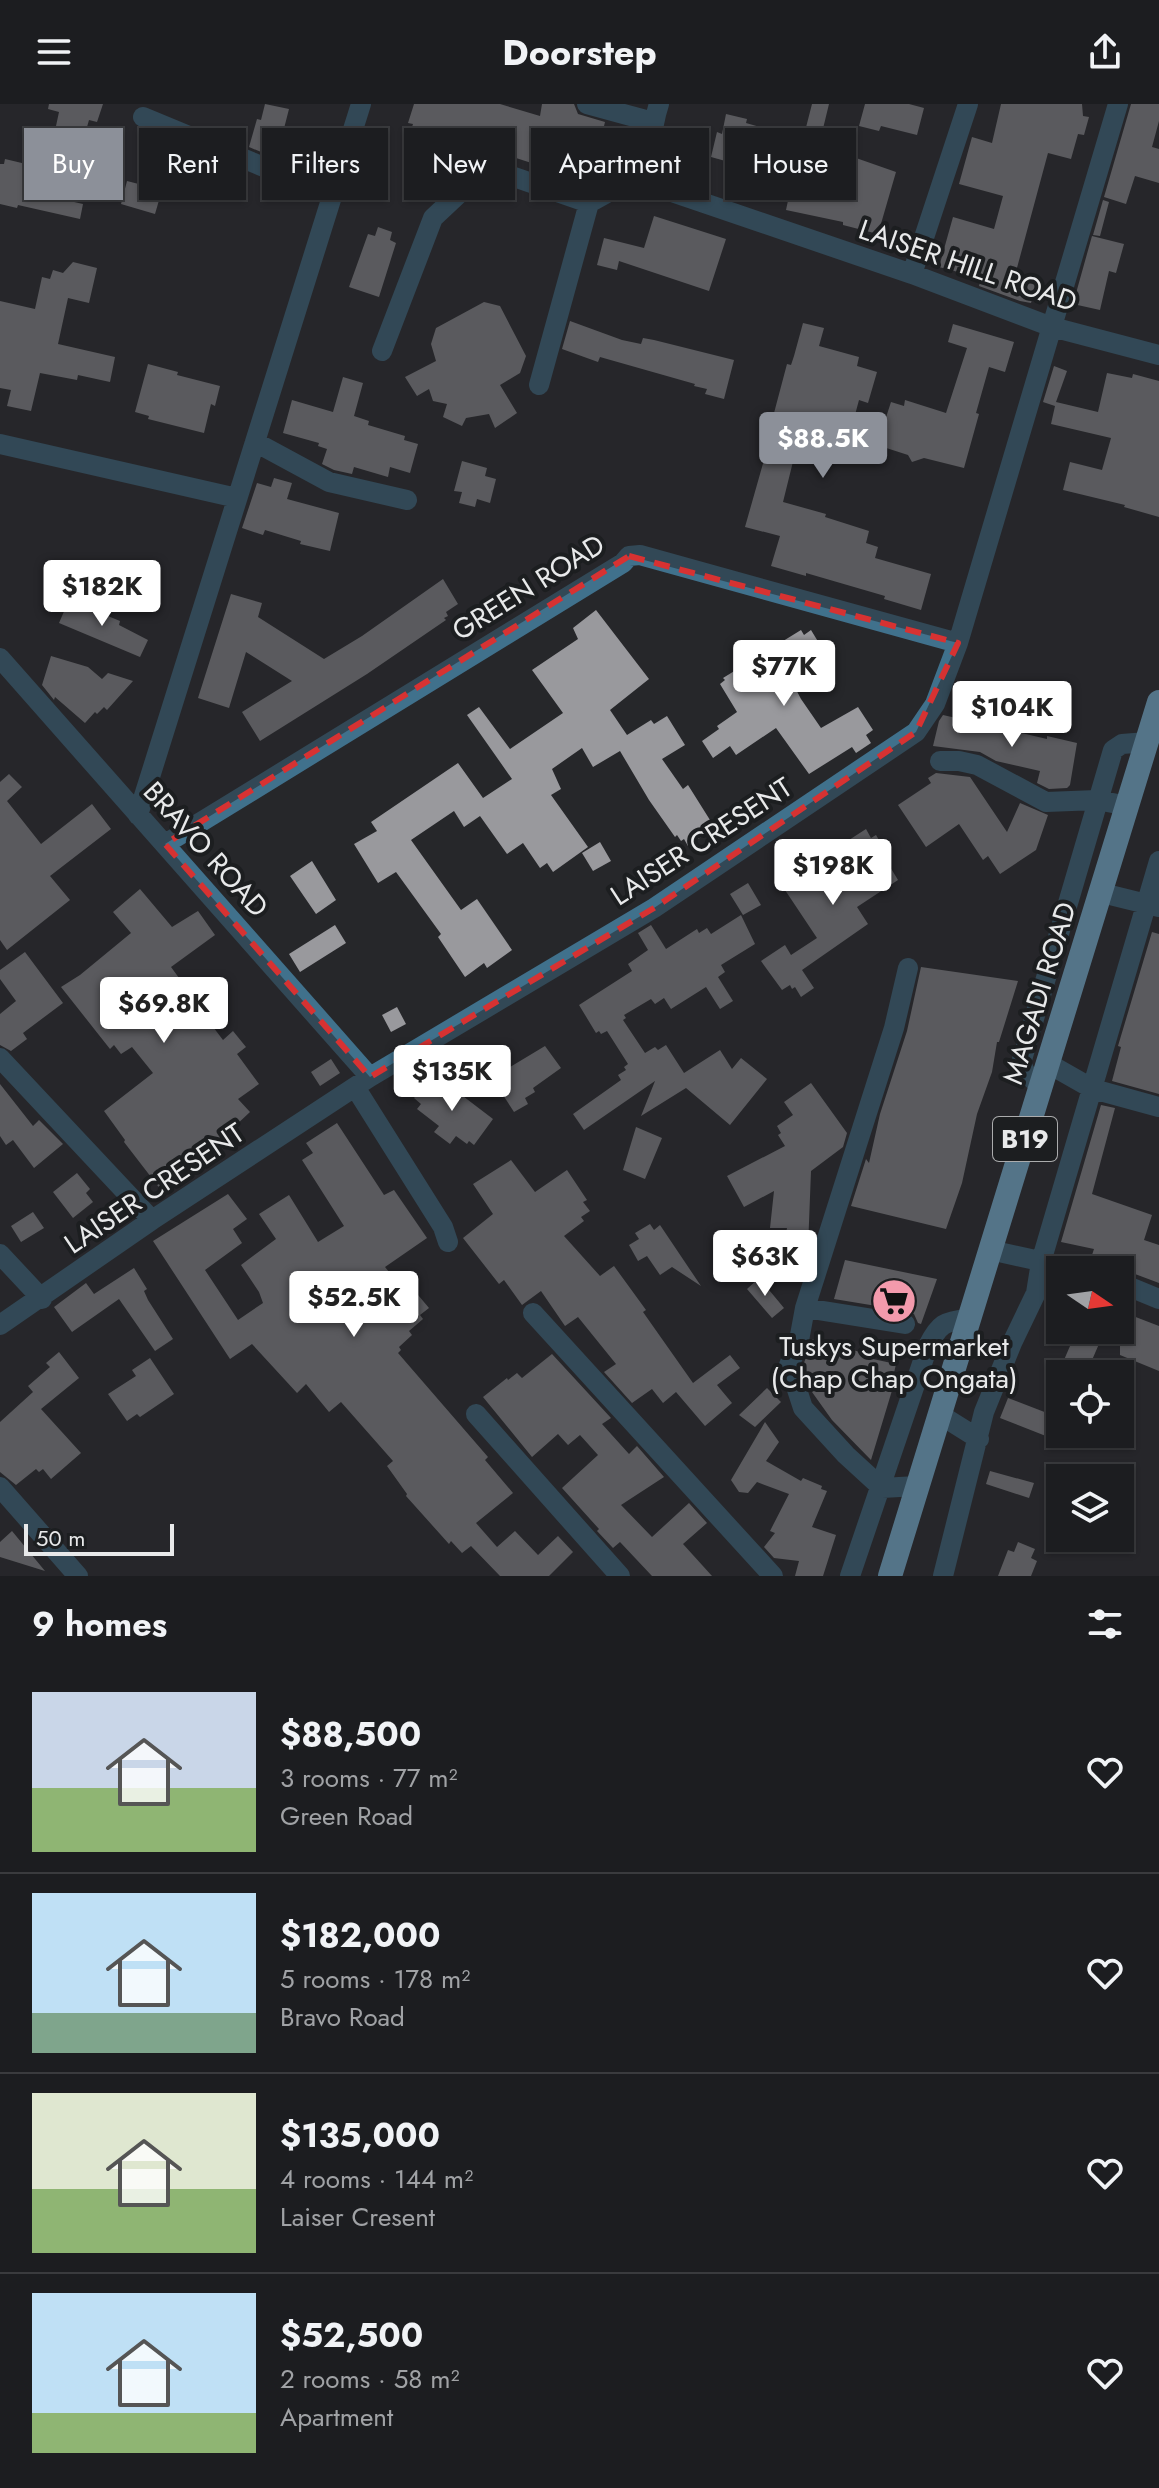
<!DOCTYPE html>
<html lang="en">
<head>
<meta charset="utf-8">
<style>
	:root { --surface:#1c1d20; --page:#252629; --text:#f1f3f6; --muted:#a0a2a5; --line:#3a3b3e; --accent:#8c9099 }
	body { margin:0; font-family:Jost,sans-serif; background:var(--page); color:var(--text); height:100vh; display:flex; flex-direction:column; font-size:30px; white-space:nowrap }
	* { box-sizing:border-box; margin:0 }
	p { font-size:26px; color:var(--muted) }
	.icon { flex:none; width:44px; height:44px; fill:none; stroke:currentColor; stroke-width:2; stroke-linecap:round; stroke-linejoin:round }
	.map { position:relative; height:1472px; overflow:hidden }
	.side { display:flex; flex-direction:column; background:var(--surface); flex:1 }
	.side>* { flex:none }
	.top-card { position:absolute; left:24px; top:24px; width:1112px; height:72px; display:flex; gap:16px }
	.needle { width:52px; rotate:103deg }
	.buttons { position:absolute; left:1046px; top:1152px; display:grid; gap:16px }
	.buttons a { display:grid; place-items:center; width:88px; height:88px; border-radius:0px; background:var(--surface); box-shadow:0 2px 6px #0004,0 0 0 2px var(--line); font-size:40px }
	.scale { position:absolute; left:24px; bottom:20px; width:150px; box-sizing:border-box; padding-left:8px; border:4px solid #e8e9ea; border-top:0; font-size:22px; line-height:28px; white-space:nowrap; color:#e8e9ea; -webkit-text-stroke:6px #1c1e20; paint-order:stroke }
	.price { position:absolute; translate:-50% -68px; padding:0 18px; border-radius:8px; background:#fff; color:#222; font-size:26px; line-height:52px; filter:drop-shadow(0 2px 4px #0008) }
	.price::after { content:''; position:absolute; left:50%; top:48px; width:24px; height:18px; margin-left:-12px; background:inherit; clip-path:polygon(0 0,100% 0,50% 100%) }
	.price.on { background:var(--accent); color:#fff }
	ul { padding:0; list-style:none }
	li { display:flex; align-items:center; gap:24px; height:200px; padding:0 32px }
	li+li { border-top:2px solid var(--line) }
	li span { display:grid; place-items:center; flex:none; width:224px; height:160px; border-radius:0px; color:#555 }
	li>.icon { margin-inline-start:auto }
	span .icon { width:96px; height:96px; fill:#fffc; stroke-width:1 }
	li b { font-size:34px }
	h2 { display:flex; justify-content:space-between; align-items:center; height:96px; padding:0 32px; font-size:34px }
	.chip { padding:0 28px; border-radius:0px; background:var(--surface); box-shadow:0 2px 6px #0004,0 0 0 2px var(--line); font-size:28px; line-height:72px }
	.chip.on { background:var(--accent); color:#fff }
	header { display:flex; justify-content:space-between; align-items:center; height:104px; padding:0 32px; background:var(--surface); font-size:36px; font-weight:700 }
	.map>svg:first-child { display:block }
</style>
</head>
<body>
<header><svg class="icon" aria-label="menu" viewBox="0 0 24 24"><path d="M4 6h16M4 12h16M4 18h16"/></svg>Doorstep<svg class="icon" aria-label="share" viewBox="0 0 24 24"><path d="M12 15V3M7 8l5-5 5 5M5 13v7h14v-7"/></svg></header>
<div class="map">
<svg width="1159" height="1472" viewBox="0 0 1159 1472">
	<rect width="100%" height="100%" fill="#26272a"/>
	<path fill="#99999d" d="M49,0H103L97,18L89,16L85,30L56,22L59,8L48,5Z
		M265,0L289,5L279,44L285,46L284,52L273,53L249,43L257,15L261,16Z
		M414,0H500L540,12L542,0H574L578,10L605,18L604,22L620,27L612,58L596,53L586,82L557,74L559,68L513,53L514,49L456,34L453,44L409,32L413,20L408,19Z
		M812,0H829L819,41L896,68L878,130L843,121V118L786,106L793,73L787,71L788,65L756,57L752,77L726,70L729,58L711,53L717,28L722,30L726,10L747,15L746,19L760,23L758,29L802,39Z
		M865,0H909L924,4L917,31L881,22L879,27L859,22Z
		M1001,0H1082L1083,12L1089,13L1084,31L1078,30L1071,55L1048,49L1014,175L1036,181L1031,199L1020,197L979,182L981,174L939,163L953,113L994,125L1003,92L959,80L972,33L992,39Z
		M1131,0H1159V17L1152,43L1159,45V79L1135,72L1126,100L1104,93Z
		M5,55L26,60L25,64L32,66L28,82L31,84L30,88L83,100L80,115L18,101L17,104L0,100V60H4Z
		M127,77L162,86L155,110L121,100Z
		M1103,96L1109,98L1100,132L1093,131Z
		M654,112L726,135L709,187L619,157L617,166L597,161L604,134L644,144Z
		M378,123L392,128L390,136L396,139L379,193L349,183L368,130L375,132Z
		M1092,132L1124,140L1116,169L1109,167L1100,206L1073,200Z
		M73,158L97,164L89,199L68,194L58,240L115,253L110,278L78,271L77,276L40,269L31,307L7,302L11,286L0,284V197L35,205L42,173L50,175L53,166L63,169Z
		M484,198L500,202L526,252L520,269L500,281L517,309L495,324L489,310L466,314L462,322L443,313L447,300L433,297L429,285L417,292L405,273L436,257L431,240L436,224Z
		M570,217L622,236L641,240L643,234L654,236L734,256L724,295L705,290L707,285L694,282L695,280L600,253L598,258L562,245Z
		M803,219L824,224L819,242L859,253L857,262L877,268L868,299L859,296L852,322L805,309L783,398L826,410L825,413L869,427L866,439L878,443L875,454L931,470L921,506L884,495L885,492L806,469V472L771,462L780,432L745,423L777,310L774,309L787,260L791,261L794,252Z
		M953,220L1014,238L1005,268L989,263L976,309L979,310L964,364L924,354L912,358L908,351L877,341L891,298L904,302L905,296L946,309L967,244L948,238Z
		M148,260L178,268L177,271L220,282L215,302L211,300L204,329L148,315L149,312L135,308Z
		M1054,262L1067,267L1056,298L1098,308L1107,269L1132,274L1133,270L1159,277V413L1124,403L1125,401L1063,386L1070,358L1102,366L1111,334L1051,320L1055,302L1043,298Z
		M343,273L363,279L354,312L369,317L368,321L405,332L404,336L418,340L410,369L390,363L388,373L354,363L352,370L334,366L322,360L327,345L318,342L319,339L283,329L292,296L333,308Z
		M462,357L487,364L485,372L496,375L490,399L477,395L475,403L459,399L462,388L454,387Z
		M274,374L292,379L287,395L339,409L330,447L300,440L301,437L265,426L263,431L242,424L257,379L271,383Z
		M443,475L458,500L446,508L448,512L444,514L446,516L367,570L260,637L242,608L292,577L246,548L229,604L198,594L231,490L262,499L258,513L324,555L362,532Z
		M69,496L120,517L119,521L148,536L140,553L59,519Z
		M596,506L649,575L610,606L627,631L651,616L654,620L667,612L685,641L662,655L683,685L688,681L710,716L706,719L711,726L688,742L684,735L681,737L677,731L675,733L649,696L620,647L593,663L582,644L552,665L561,685L551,691L588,743L553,768L547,759L540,764L523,739L507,750L480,712L464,723L454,707L411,736L461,806L477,795L512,846L487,864L484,859L465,873L438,833L441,830L396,768L378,779L354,740L377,727L371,718L458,659L483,694L512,675L467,611L479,603L510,645L563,609L532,566L578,535L573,524Z
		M801,526L804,531L811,526L825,549L820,552L821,555L789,572L801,595L821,624L858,603L873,626L866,631L871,639L856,649L852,643L809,670L776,624L736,651L730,642L713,654L702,637L719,625L717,622L737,608L720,580L725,576L723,574Z
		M51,552L88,563L102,575L108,569L133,577L107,606L104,603L97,610L95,608L85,619L55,593L54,596L42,581Z
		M943,611L1047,635V632L1077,639L1070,681L1067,684L1049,685L1037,679L1040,667L996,657L980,648L933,642L939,617Z
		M936,669L970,673L1007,728L1020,699L1048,711L1036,746L1000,770L988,752L983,756L959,720L926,743L898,701L931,679L928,674Z
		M9,670L22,683L7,697L41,740L92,700L111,725L50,772L70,796L7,846L0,836V678Z
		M866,725L871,734L876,731L888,751L884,753L898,776L857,803L868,820L802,866L814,884L801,893L795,883L792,885L790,881L782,886L761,857L785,841L791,851L817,834L785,786L811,768L815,774L842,756L835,745Z
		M600,738L611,757L593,767L582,749Z
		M312,757L336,796L316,810L290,772Z
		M748,779L761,801L743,811L730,790Z
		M140,785L172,823L198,807L215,831L171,863L190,889L188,890L223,936L233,927L246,943L237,950L259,980L238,995L250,1008L234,1023L240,1030L183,1078L178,1072L161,1086L124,1038L125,1036L104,1007L153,969L132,943L121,950L114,941L110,945L61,883L80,871L131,829L113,808Z
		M741,811L755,840L721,861L725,868L718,873L733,897L720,905L706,883L671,905L664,894L655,900L651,895L624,911L626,914L623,916L645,949L655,943L658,946L666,941L684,969L720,946L732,965L741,954L767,975L730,1021L686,984L641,1012L655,977L584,1026L573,1010L621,976L618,971L626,966L624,963L628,960L607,927L601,930L599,927L596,929L579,901L632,867L628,860L648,846L638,829L651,821L666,845L697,825L699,829L707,824L711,830Z
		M335,821L346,839L300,868L289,850Z
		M1152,828L1159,830V990L1112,977L1121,943L1118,942Z
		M25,848L63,899L23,929L27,935L11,947L0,941V910L16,897L0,875V866Z
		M921,863L1018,877L999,938H997L992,968L977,1010L962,1079L946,1125L851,1102L866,1055L869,1059L880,1010L907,927Z
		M397,903L406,920L391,928L382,911Z
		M545,942L561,964L533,984L535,988L525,994L528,1000L514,1008L492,974Z
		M331,955L340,969L320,982L311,968Z
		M431,972L453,988L455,986L493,1015L474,1041L469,1037L467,1040L456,1032L450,1040L434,1028L439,1022L417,1005L421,1000L414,994Z
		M811,979L847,1029L843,1043L811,1067L808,1144L784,1141L787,1124H770L774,1087L744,1103L727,1072L785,1042L778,1031L781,1029L777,1022L793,1011L784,998Z
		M0,980L33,1022L39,1016L63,1040L34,1064L13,1036L6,1041L0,1032Z
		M1101,1001L1115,1004L1092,1090L1152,1111L1144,1136L1159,1141V1179L1119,1164L1120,1159L1092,1151L1094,1145L1061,1138Z
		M337,1019L384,1091L394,1086L427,1134L385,1163L407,1190L413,1185L429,1204L420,1211L423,1215L409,1227L412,1231L399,1243L401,1246L398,1249L488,1353L485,1356L513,1389L476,1419L497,1443L515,1427L538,1451L558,1432L573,1448L549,1472H500L471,1442L462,1449L451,1437L449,1440L406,1392L407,1390L387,1362L393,1357L341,1298L329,1308L306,1280L297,1289L252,1240L230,1255L153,1137L228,1090L247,1115L233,1125L242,1139L205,1166L238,1216L263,1199L259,1188L241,1161L276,1135L259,1110L289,1091L318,1138L344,1122L302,1056L313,1049L306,1039Z
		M636,1023L662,1034L645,1075L623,1066Z
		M511,1056L535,1088L567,1066L587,1096L583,1098L590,1107L581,1113L584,1117L564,1132L600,1172L614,1162L646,1206L643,1208L693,1279L730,1251L740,1264L717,1281L732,1299L705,1322L676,1288L663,1299L652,1285L632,1299L604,1268L616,1260L578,1213L565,1222L541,1187L522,1201L504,1176L499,1180L463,1134L493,1110L473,1080Z
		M77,1069L90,1085L86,1089L93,1098L73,1114L53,1088Z
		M33,1108L44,1124L21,1138L11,1122Z
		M650,1120L654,1126L660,1121L701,1182L672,1163L660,1171L647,1152L638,1157L629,1141L639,1135L635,1129Z
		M845,1156L937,1175L921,1220L918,1219L914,1210L907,1207L834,1195Z
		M134,1164L147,1185L144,1187L148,1196L173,1235L155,1247L119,1195L72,1228L54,1203L86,1179L94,1190Z
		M759,1174L784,1204L772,1214L747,1185Z
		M1120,1207L1159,1222V1267L1120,1251Z
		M1081,1226H1105L1086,1270H1058L1073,1235L1076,1237Z
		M812,1235L875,1252L873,1255L896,1260L894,1269L897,1270L871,1356L832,1316L812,1288L803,1262Z
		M59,1248L79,1274L41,1305L81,1349L51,1375L43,1365L39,1368L36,1365L16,1381L0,1368V1318L33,1288L28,1282L50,1263L46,1259Z
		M552,1250L611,1314L602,1320L629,1350L637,1342L664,1373L621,1401L652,1433L689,1399L707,1419L683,1440L712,1472H652L620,1438L613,1444L597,1427L599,1425L562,1384L598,1351L580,1331L568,1341L558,1330L532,1353L483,1293L507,1274L508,1276L517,1269L522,1274Z
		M150,1254L174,1290L140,1313L137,1310L127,1317L108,1290L136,1272L132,1266Z
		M767,1284L781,1298L755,1323L739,1311Z
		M1008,1294L1060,1314V1326L1056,1336L1000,1314Z
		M765,1318L779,1338L766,1357L801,1377L803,1374L822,1382L821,1385L827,1387L812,1423L836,1431L823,1472H795L799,1457L774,1454L764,1443L775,1429L770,1427L789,1390L757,1378L748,1389L739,1388L731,1376Z
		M990,1367L1034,1379L1029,1394L986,1380Z
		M12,1427L45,1467L0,1453V1438Z
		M1018,1438L1035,1445L1031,1454L1037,1457L1031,1472H998L1008,1446L1014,1448Z"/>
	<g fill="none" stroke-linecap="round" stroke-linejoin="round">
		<path stroke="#40718c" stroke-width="20" d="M587,0L653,18
			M659,0C653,18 645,64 658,79C661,82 666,84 669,87L912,170L1052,223L1159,251
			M143,13L271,66L342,62
			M912,170L968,0
			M382,247L433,114L482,68L497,67L589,99
			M539,281L589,99L652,64
			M255,338L329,378L407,396
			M0,340L237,394
			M0,554L370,973
			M940,657H959L977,661L1046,698L1097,696L1128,702
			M138,711L361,0
			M165,740L623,459L629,452L640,451L958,539
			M1102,789L1159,803
			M908,864L894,924L805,1204L798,1242L789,1261L803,1304L846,1351L882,1384L917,1382
			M0,954L152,1116
			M1049,960L1093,985L1159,1003
			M355,983L443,1123L448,1138
			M1042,984L1025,968L1021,959L1113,646L1122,640L1147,638
			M990,1146L1081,1166
			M0,1150L42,1195
			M1120,1179L1159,1195
			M805,1204L905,1220
			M533,1209L773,1472
			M0,1221L152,1116L370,973L654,804L916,628L935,600L958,539L1118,0
			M476,1310L620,1472
			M939,1310L979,1335
			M0,1383L78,1472
			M850,1472L928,1242C939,1220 944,1217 969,1215
			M943,1472L984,1308L1012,1239L1036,1189L1041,1158L1159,757"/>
		<path stroke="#8cd2fb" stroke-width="24" d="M890,1472L1159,598"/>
	</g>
	<path d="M0 0H1159V1472H0ZM629,452L958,539L916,628L654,804L370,973L165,740Z" fill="#26272a" fill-opacity=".55" fill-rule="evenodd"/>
	<path fill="none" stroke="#d73232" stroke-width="6" stroke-dasharray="16 10" stroke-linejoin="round" d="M629,452L958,539L916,628L654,804L370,973L165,740Z"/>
	<defs>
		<g id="supermarket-disc" transform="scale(2.3)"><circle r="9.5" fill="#f39aac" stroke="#1c1e20"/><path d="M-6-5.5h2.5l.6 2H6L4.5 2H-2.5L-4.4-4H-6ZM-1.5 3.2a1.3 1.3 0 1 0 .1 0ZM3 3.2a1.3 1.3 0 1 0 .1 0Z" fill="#111"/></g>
	</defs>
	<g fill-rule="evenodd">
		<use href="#supermarket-disc" x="894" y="1197"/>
	</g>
	<g text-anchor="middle" stroke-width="8" stroke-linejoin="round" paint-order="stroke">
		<rect fill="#1c1e20" stroke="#abacad" stroke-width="2" x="993" y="1013" width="64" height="44" rx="6"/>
		<g font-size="26" font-weight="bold" fill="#e8e9ea">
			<text x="1025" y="1044">B19</text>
		</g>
		<g font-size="28" fill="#e8e9ea" stroke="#1c1e20">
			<text transform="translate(968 161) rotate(19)" y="10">LAISER HILL ROAD</text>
			<text transform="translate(528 483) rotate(-32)" y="10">GREEN ROAD</text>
			<text transform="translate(701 737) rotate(-33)" y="10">LAISER CRESENT</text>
			<text transform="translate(206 745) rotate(48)" y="10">BRAVO ROAD</text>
			<text transform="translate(1039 889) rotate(-73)" y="10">MAGADI ROAD</text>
			<text transform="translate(154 1084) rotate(-34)" y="10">LAISER CRESENT</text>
		</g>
		<g font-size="28" fill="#e8e9ea" stroke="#1c1e20">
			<text x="894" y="1252">Tuskys Supermarket<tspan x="894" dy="32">(Chap Chap Ongata)</tspan></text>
		</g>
	</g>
</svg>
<div class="buttons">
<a><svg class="needle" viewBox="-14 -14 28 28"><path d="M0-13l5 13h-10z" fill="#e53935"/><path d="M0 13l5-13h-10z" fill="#a0a2a5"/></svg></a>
<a><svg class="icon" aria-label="locate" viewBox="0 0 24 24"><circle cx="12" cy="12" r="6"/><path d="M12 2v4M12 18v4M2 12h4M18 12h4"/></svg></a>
<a><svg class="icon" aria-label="layers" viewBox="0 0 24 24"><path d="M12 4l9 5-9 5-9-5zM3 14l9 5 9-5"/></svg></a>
</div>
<div class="scale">50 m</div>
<b class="price on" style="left:823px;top:376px">$88.5K</b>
<b class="price" style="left:102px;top:524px">$182K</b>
<b class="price" style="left:784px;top:604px">$77K</b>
<b class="price" style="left:1012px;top:645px">$104K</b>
<b class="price" style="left:833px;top:803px">$198K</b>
<b class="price" style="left:164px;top:941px">$69.8K</b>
<b class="price" style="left:452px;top:1009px">$135K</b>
<b class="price" style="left:765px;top:1194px">$63K</b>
<b class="price" style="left:354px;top:1235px">$52.5K</b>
<div class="top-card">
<a class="chip on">Buy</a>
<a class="chip">Rent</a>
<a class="chip">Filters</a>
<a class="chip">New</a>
<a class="chip">Apartment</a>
<a class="chip">House</a>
</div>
</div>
<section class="side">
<h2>9 homes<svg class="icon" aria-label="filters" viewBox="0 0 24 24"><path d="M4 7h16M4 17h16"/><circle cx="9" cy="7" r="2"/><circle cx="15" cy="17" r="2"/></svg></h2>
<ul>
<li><span style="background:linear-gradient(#c9d6e8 60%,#8fb573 0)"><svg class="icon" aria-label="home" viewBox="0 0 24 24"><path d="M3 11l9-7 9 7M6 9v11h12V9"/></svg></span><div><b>$88,500</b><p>3 rooms · 77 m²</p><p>Green Road</p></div><svg class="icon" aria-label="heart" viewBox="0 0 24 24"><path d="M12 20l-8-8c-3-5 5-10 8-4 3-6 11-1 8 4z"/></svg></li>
<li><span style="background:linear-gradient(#bfe0f5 75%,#7fa58c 0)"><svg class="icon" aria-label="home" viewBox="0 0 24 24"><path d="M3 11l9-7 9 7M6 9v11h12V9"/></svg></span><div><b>$182,000</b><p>5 rooms · 178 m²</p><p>Bravo Road</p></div><svg class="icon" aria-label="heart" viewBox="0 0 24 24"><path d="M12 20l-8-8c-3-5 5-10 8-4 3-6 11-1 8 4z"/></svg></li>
<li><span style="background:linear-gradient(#dfe7d0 60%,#8fb573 0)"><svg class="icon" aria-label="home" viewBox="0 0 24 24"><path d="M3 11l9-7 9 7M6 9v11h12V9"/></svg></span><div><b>$135,000</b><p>4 rooms · 144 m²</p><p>Laiser Cresent</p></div><svg class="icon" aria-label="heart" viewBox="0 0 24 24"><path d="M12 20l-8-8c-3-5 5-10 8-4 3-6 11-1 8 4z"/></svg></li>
<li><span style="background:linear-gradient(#bfe0f5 75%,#8fb573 0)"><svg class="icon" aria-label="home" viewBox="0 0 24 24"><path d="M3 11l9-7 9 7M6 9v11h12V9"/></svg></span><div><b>$52,500</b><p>2 rooms · 58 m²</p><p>Apartment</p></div><svg class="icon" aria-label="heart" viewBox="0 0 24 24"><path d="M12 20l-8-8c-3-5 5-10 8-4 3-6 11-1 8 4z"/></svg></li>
</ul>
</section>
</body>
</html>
